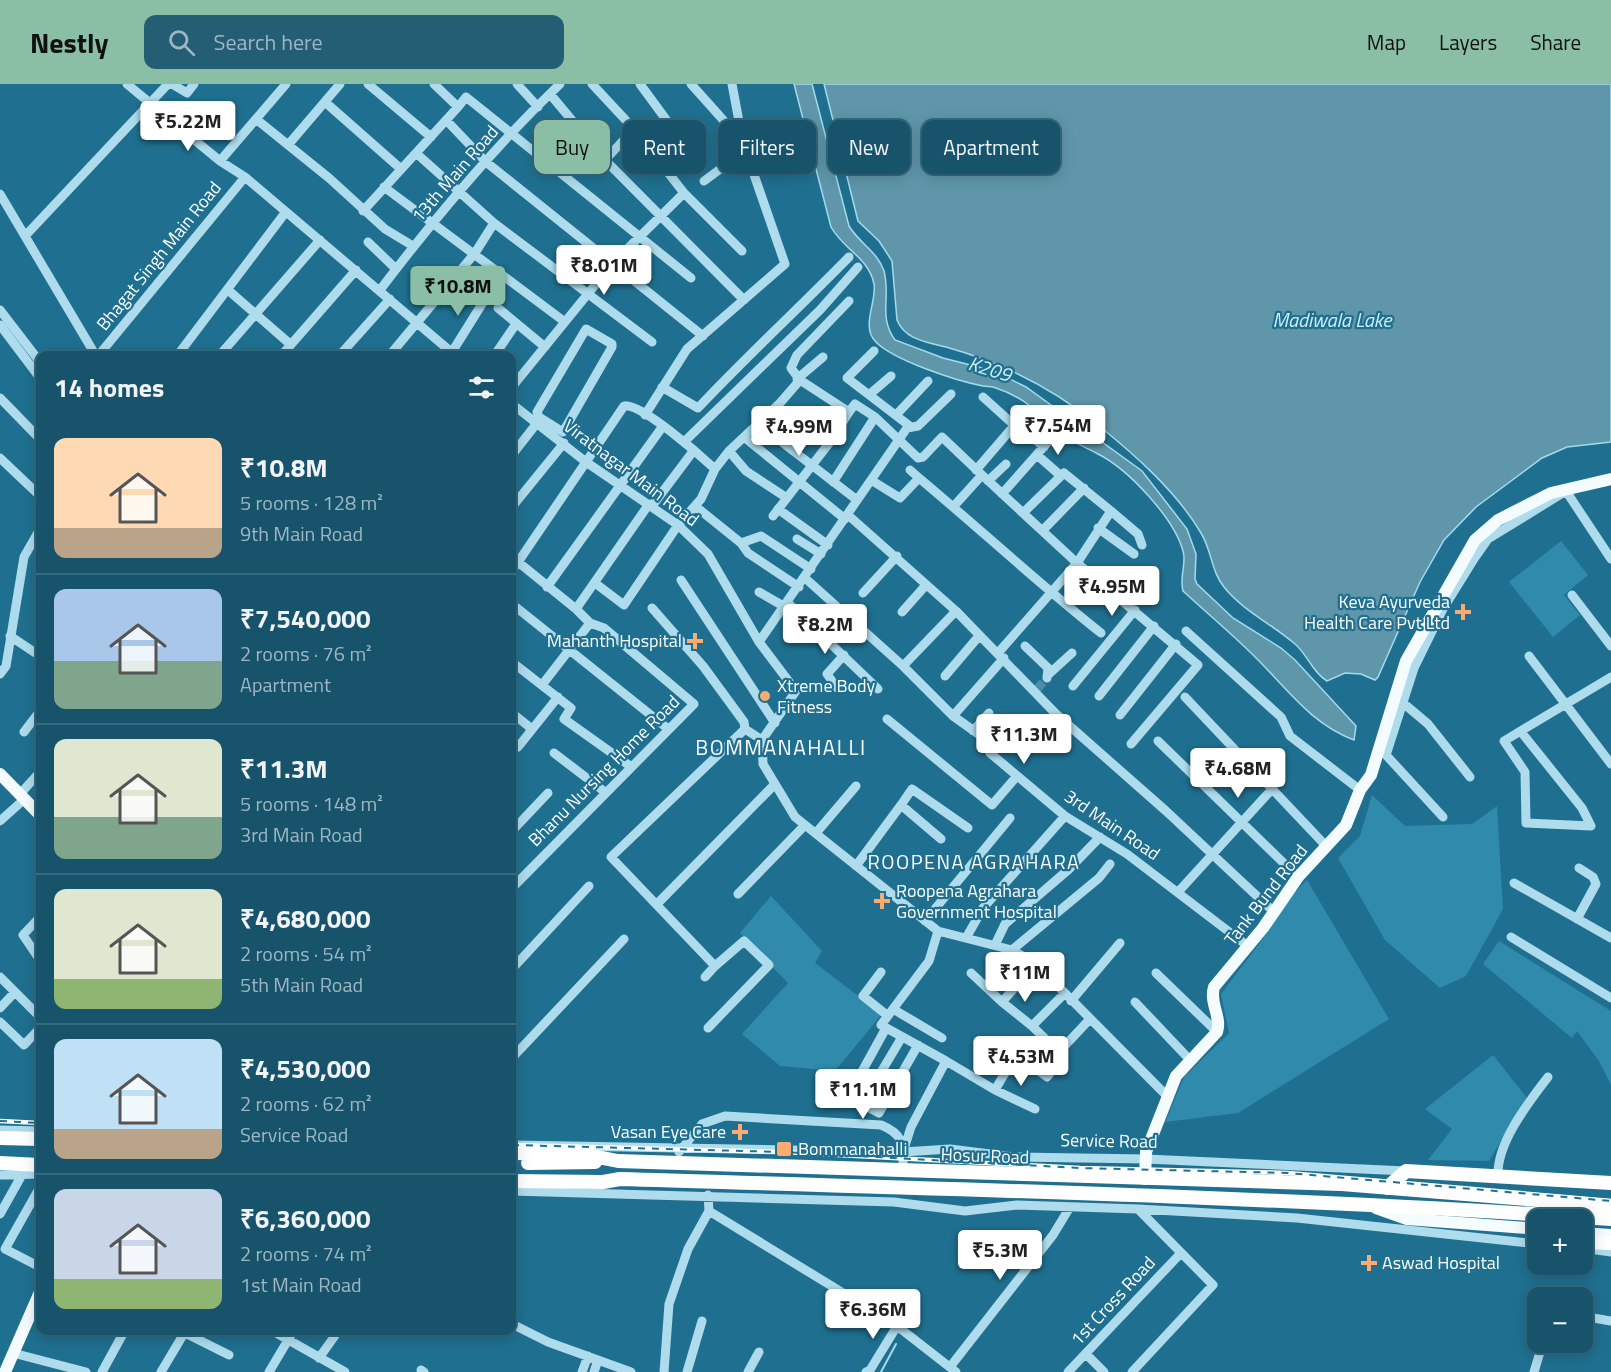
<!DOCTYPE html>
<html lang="en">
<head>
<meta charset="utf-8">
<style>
	:root { --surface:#17546c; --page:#245e74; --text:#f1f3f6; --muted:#9eb7c2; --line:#366a7f; --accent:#8abfa5 }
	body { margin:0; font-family:"Titillium Web",sans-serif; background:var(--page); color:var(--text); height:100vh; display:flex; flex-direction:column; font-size:22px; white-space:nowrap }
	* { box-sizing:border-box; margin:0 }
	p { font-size:20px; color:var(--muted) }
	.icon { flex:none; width:33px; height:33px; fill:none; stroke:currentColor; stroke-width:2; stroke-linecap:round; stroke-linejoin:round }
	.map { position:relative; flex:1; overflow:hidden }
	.side { position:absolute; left:36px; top:267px; width:480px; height:984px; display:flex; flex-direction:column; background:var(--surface); border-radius:12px; box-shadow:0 3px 15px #0003,0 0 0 2px var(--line) }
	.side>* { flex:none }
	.banner { position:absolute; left:534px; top:36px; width:570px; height:54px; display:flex; gap:12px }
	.tools { position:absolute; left:1527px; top:1125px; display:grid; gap:12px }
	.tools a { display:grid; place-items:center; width:66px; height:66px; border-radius:12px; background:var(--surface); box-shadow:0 3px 15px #0003,0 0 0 2px var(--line); font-size:30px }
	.price { position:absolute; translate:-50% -51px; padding:0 14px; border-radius:6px; background:#fff; color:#222; font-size:20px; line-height:39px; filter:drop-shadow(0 2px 3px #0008) }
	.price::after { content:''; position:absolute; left:50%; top:36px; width:18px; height:14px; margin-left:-9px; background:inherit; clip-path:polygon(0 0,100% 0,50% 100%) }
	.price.current { background:var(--accent); color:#111 }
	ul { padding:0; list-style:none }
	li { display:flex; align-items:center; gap:18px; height:150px; padding:0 18px }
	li+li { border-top:2px solid var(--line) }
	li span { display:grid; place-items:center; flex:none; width:168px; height:120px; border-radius:12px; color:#555 }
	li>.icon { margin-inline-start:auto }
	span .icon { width:72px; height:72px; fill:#fffc; stroke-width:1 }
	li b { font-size:26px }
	h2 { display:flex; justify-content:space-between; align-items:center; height:72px; padding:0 18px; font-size:26px }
	.tag { padding:0 21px; border-radius:12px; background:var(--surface); box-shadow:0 3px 15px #0003,0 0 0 2px var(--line); font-size:21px; line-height:54px }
	.tag.current { background:var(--accent); color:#111 }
	header { display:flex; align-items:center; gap:36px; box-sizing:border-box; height:84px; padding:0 30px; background:var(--accent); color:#111 }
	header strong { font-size:28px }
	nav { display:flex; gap:33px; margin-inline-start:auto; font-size:21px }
	.search { width:420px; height:54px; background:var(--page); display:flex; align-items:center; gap:15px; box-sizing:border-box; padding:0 21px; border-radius:12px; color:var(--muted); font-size:22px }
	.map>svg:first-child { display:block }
</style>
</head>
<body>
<header>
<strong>Nestly</strong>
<div class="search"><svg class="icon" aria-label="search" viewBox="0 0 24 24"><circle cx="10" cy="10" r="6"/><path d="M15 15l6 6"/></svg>Search here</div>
<nav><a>Map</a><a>Layers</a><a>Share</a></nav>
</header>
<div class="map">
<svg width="1611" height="1288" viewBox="0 0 1611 1288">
	<rect width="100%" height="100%" fill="#1f7090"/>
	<path fill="#2f8aac" d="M1561,457L1588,491L1564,511L1580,531L1553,553L1509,498Z
		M1372,711L1405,742L1472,740L1497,722L1503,825L1466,892L1440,904L1385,856L1338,774L1360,752Z
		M1307,796L1389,935L1238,1029L1165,1038L1184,993L1229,949L1221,910L1268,848L1290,813Z
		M771,812L822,867L815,879L882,930L835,987L780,982L742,950L788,899L740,849Z
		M1499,857L1611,927V1001L1599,977L1577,947L1572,954L1483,880Z
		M1493,971L1527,1014L1489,1077L1428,1076L1452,1045L1425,1025Z"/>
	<path fill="#5f96aa" stroke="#a2dbef" stroke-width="1.5" d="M794,0H812L849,142C859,159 878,168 884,187C891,212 878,233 895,256L943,274L994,287L1026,303L1142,387L1187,445L1196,470L1195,495L1197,500L1233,534L1281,564L1295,576L1356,642L1354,656C1314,641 1291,610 1262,580C1237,554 1209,531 1183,507C1179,492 1187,479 1183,467C1174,434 1128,385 1098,370C1085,363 1074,359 1062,350C1037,330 1029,315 996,304C992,302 988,303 983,302C957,297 892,276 875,257C861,242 877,217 874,200C869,174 843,165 831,143Z
		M824,0H1611V358L1567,363L1542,374L1476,423L1444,456L1420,498L1378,593L1375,596L1361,590L1345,589L1327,597C1313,589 1307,570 1295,560C1272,540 1243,527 1224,503C1211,487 1212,467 1201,449C1177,408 1135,371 1098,341C1053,304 1003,279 946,263C927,258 905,256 897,236L892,177L879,157L858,137Z"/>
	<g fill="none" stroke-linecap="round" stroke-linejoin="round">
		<path stroke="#a2dbef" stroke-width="2" d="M881,1288L896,1260"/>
		<path stroke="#4c8da6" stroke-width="9" stroke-dasharray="9 4.5" stroke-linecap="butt" d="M1037,605L1047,594"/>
		<path stroke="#afdced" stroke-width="9" d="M127,0L220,77L245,93L456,272
			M172,0L187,9L194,0
			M368,0L431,53
			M434,0L458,23L466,13L691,194
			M517,0L538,23
			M592,0L634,45L684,109L742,167
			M640,0L673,45
			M691,0L742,57
			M550,10L605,76L634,45
			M325,18L401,85
			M256,35L329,94L385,145L413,162
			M447,37L486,78L703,252
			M288,61L340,0
			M416,69L494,139L652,258
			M605,76L744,216
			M220,77L286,0
			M704,97L746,66
			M384,103L565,238
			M0,110L96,272
			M363,127L458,23
			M26,151L168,0
			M368,158L396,185
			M228,206L290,260
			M380,206C434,135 495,62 560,0
			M498,224L545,263
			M0,226L40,278
			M0,241L40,294
			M586,245L612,260V263L563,348L539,333L537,328Z
			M874,267L847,294L911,343
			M452,268L487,212
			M98,272L245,93
			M177,272L285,129
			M219,272L320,156
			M281,272L356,186
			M339,272L390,215
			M389,272L475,169L494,139
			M494,272L516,240
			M797,295L823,273
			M800,296L791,284L797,271L849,217
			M512,303L613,179L684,109
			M662,303L698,324C747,272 799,224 849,173
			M870,310L891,292
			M983,313L1014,341
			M0,314L40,355
			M512,320L586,378L678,441L708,470L759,558L796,607L762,656L763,680L795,733L938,847L1012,866L1036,880L1168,1013
			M645,331L687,265L785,180L743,59L732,0
			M768,331L795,354
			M896,331L928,297
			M801,335L830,358
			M1016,339L1044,363
			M744,353L845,435
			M685,357L820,226L858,183
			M783,359L857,416
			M729,367L746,387L787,414
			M512,371L537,339
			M1037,371L1061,392
			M0,374L40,412
			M910,386L919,394
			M976,386L1025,329
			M871,396L900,414L919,394C980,445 1038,499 1101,549
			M988,397L1006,380
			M833,398L875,333
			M1002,410L1055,350
			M652,422L694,366
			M695,422L741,459L748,469L799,503
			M954,422L982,391L1077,479L998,569
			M512,423L564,359
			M778,425L828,461
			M1111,427L1138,450L1142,461
			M1023,429L1064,389L1111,427L1077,479L1198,581L1131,660
			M848,431L956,527L1056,630L1166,727L1274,828
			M773,432L830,358L849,328
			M1098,444L1134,470
			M1043,446L1084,404
			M797,455L821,470
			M741,459L761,452L811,485
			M518,478L576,525
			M512,487L624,322C640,318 701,372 715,385
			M805,494L903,582L953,632L984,654L990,669L1065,732L1127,770L1249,863
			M681,496L775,639
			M595,499L624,521L678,441L701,415L715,385L729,367L780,319L800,296L849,328L855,320L875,333L918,374L923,373L942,353L982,391
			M547,503L663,342
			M759,508L785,523
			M863,509L897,472
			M1572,511L1611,562
			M788,519L878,605
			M512,520L667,644
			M652,524L703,582L744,638L745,645L762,656
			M902,528L926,501
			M1186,547L1281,633L1290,652L1360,706
			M10,552L40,572
			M759,558L907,344L918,342L951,310
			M1025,562L1048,584L1047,594
			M1529,572L1611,680
			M512,578L571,624L564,635L630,682
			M903,582L956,527
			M0,590L6,582L24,473L40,445
			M1049,590L1072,569
			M945,592L979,552
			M542,601L590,539L576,525L649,420
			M1073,602L1135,526
			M837,604L827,590L844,571
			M1099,612L1154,542
			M1185,613L1327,763
			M1402,618L1428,640L1470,693
			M512,629L532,645
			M1120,631L1176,560
			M953,632L1004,574
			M887,635L992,721L1017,692
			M973,647L989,629
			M24,648L40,627
			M1522,649L1582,724L1591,742L1526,739L1525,688L1504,657L1611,593
			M1158,657L1298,793
			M512,659L518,663L558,613
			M554,669L605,708
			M990,669L1008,648
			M20,710L40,688
			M901,721L912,705L968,744
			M1443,733L1386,671L1414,584L1443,525L1474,475L1488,455L1566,407L1611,475
			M0,737L19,720
			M512,747L548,709
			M816,749L856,702
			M856,782L901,721L941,755
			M1514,799L1611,854
			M512,804L694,620L604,544L590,539
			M1179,807L1273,704
			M738,810L805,741
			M658,819L775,700
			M40,833L23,851L40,876
			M1577,835L1596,800L1593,793L1579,784
			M925,837L1010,734
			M1511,853L1611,914
			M966,854L983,824L1065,732
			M995,861L1005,840L1068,786L1100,753
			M1012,866L1099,794L1110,780
			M1036,880L1002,918L1032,942L1064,910
			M512,885L589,802
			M881,888L863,912L888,932
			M971,889L1002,918
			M1156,889L1217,948
			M0,893L40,933
			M705,893L715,882
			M1071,917L1120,859
			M1135,918L1190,976
			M0,924L15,908
			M893,925L942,954
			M0,938L24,961L40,944
			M1032,942L1059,968
			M708,944L769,881L744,857L715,882L611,773L745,645
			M902,953L862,1020L879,1029L918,961
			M512,974L624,855
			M946,977L995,1006L1016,970L1047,993L1063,973L1059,968L1089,936
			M995,1006L1035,1025
			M862,1020L848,1013L886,944
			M0,1046L40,1047
			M512,1061L903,1068L950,1065L1014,1073L1146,1075L1406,1087
			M904,1065L911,1043L946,977L881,941L929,877L938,847
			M679,1068L702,1040L725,1032L881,1041C906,1051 903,1063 903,1087
			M0,1091L40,1090
			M1498,1091C1497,1058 1529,1018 1548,993
			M40,1103L5,1165L40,1183
			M512,1107L894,1118L965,1127L1017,1121L1138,1125L1297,1134L1538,1160
			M709,1127L897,1242L956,1288
			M0,1130L23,1089
			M1582,1164L1611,1168
			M1582,1232L1611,1237
			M512,1240L548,1258L631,1288
			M179,1246L229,1271
			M271,1246L345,1288
			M13,1269L86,1288
			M1086,1270L1104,1288
			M319,1274L339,1246
			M950,1283L1053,1151L1070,1123
			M421,1286L424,1288
			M102,1288L125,1246
			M161,1288L186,1246
			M269,1288L294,1246
			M582,1288L588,1272
			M594,1288L598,1276
			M664,1288L669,1220L688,1165L709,1127L708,1111
			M687,1288L702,1237
			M748,1288L759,1268
			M866,1288L870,1286L897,1242
			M1068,1288L1181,1169
			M1132,1288L1213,1201L1138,1125
			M1534,1288L1543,1258"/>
		<path stroke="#f5fcff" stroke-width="12" d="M0,690L40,731
			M1145,1095L1146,1068L1176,992L1217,948C1222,933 1209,919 1214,903L1263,844L1298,793L1346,741L1360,706L1371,691L1406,577L1475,456L1498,436L1551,409L1611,395
			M1376,1124L1407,1135L1538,1145
			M1582,1149L1611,1151
			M5,1288L40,1208"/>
		<path stroke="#fff" stroke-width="14" d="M0,1054L40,1055
			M512,1069L582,1070L618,1077L1342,1100L1611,1122
			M0,1079L40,1081
			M528,1079L595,1078
			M512,1097L603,1098L620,1095C951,1105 1281,1113 1611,1135
			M1387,1104L1406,1087L1611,1099
			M1582,1158L1611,1159"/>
		<g stroke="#fff" stroke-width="4.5">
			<path id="rail" d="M0,1037L40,1039
				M512,1061L783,1068L1080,1084L1288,1089L1611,1117"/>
		</g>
		<use href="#rail" stroke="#1f7090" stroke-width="2" stroke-dasharray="7" stroke-linecap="butt"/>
	</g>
	<g fill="#fbab6f" stroke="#1f7090" stroke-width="2">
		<path d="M1460 519h6v6h6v6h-6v6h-6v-6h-6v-6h6z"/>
		<path d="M692 548h6v6h6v6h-6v6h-6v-6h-6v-6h6z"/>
		<circle cx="765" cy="612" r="6"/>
		<path d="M879 808h6v6h6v6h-6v6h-6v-6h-6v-6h6z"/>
		<path d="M737 1039h6v6h6v6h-6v6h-6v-6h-6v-6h6z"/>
		<rect x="776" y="1057" width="16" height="16" rx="3"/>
		<path d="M1366 1170h6v6h6v6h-6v6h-6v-6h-6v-6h6z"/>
	</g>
	<g text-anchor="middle" stroke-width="4.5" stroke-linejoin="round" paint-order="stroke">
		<g font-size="18" fill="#fff" stroke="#1f7090">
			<text transform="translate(455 90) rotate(-49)" y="6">13th Main Road</text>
			<text transform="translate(159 172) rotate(-51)" y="6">Bhagat Singh Main Road</text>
			<text transform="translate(631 389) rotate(37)" y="6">Viratnagar Main Road</text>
			<text transform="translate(604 687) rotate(-45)" y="6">Bhanu Nursing Home Road</text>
			<text transform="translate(1112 741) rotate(34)" y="6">3rd Main Road</text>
			<text transform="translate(1266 811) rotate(-52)" y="6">Tank Bund Road</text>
			<text transform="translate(1109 1057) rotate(1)" y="6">Service Road</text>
			<text transform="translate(985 1072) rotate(2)" y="6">Hosur Road</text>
			<text transform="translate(1113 1217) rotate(-47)" y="6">1st Cross Road</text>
		</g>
		<g font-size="18" fill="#fff" stroke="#1f7090" text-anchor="start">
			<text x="1450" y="524" text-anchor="end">Keva Ayurveda<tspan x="1450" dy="21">Health Care Pvt Ltd</tspan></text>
			<text x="682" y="563" text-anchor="end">Mahanth Hospital</text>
			<text x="777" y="608">Xtreme Body<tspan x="777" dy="21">Fitness</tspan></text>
			<text x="896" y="813">Roopena Agrahara<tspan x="896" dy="21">Government Hospital</tspan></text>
			<text x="726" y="1054" text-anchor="end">Vasan Eye Care</text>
			<text x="798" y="1071">Bommanahalli</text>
			<text x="1382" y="1185">Aswad Hospital</text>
		</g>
		<g font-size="20" font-style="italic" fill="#cfedf7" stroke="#1f7090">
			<text x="1332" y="243">Madiwala Lake</text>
			<text transform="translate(990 285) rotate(17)" y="7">K209</text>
		</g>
		<g font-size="20" letter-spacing="1.5" fill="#fff" stroke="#1f7090">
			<text x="974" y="785">ROOPENA AGRAHARA</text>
		</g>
		<g font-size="21" letter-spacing="1.5" fill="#fff" stroke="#1f7090">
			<text x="781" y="671">BOMMANAHALLI</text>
		</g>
	</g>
</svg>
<div class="tools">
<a>+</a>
<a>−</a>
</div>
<b class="price" style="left:188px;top:68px">₹5.22M</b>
<b class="price" style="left:604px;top:212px">₹8.01M</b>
<b class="price current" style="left:458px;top:233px">₹10.8M</b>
<b class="price" style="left:1058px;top:372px">₹7.54M</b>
<b class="price" style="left:799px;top:373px">₹4.99M</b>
<b class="price" style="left:1112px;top:533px">₹4.95M</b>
<b class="price" style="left:825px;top:571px">₹8.2M</b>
<b class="price" style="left:1024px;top:681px">₹11.3M</b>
<b class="price" style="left:1238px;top:715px">₹4.68M</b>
<b class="price" style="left:1025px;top:919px">₹11M</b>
<b class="price" style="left:1021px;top:1003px">₹4.53M</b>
<b class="price" style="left:863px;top:1036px">₹11.1M</b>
<b class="price" style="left:1000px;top:1197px">₹5.3M</b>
<b class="price" style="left:873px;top:1256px">₹6.36M</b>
<div class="banner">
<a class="tag current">Buy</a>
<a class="tag">Rent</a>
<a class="tag">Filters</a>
<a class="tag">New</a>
<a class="tag">Apartment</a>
</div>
<section class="side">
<h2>14 homes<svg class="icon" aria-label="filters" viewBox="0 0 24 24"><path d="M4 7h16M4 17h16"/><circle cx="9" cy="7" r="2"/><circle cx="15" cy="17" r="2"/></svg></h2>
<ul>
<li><span style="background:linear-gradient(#ffd9b3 75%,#b9a48a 0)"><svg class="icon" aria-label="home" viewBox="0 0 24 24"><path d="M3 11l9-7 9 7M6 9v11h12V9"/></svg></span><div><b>₹10.8M</b><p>5 rooms · 128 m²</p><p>9th Main Road</p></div></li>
<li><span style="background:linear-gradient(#a9c7e8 60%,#7fa58c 0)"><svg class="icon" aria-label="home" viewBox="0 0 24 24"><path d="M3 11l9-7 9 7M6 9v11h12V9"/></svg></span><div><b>₹7,540,000</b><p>2 rooms · 76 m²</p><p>Apartment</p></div></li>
<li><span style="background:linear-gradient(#dfe7d0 65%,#7fa58c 0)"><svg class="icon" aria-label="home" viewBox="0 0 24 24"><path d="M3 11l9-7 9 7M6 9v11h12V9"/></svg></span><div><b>₹11.3M</b><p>5 rooms · 148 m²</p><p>3rd Main Road</p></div></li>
<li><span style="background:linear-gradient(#dfe7d0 75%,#8fb573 0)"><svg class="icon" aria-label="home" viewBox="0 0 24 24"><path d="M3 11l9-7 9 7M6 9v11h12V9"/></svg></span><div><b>₹4,680,000</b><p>2 rooms · 54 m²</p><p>5th Main Road</p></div></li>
<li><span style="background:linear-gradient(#bfe0f5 75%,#b9a48a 0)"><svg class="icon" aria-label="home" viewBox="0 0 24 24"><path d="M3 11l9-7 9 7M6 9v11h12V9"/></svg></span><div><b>₹4,530,000</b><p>2 rooms · 62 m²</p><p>Service Road</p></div></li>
<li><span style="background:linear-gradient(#c9d6e8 75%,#8fb573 0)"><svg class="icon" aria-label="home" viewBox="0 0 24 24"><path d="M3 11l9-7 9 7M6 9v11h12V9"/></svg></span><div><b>₹6,360,000</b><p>2 rooms · 74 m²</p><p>1st Main Road</p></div></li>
</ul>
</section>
</div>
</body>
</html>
